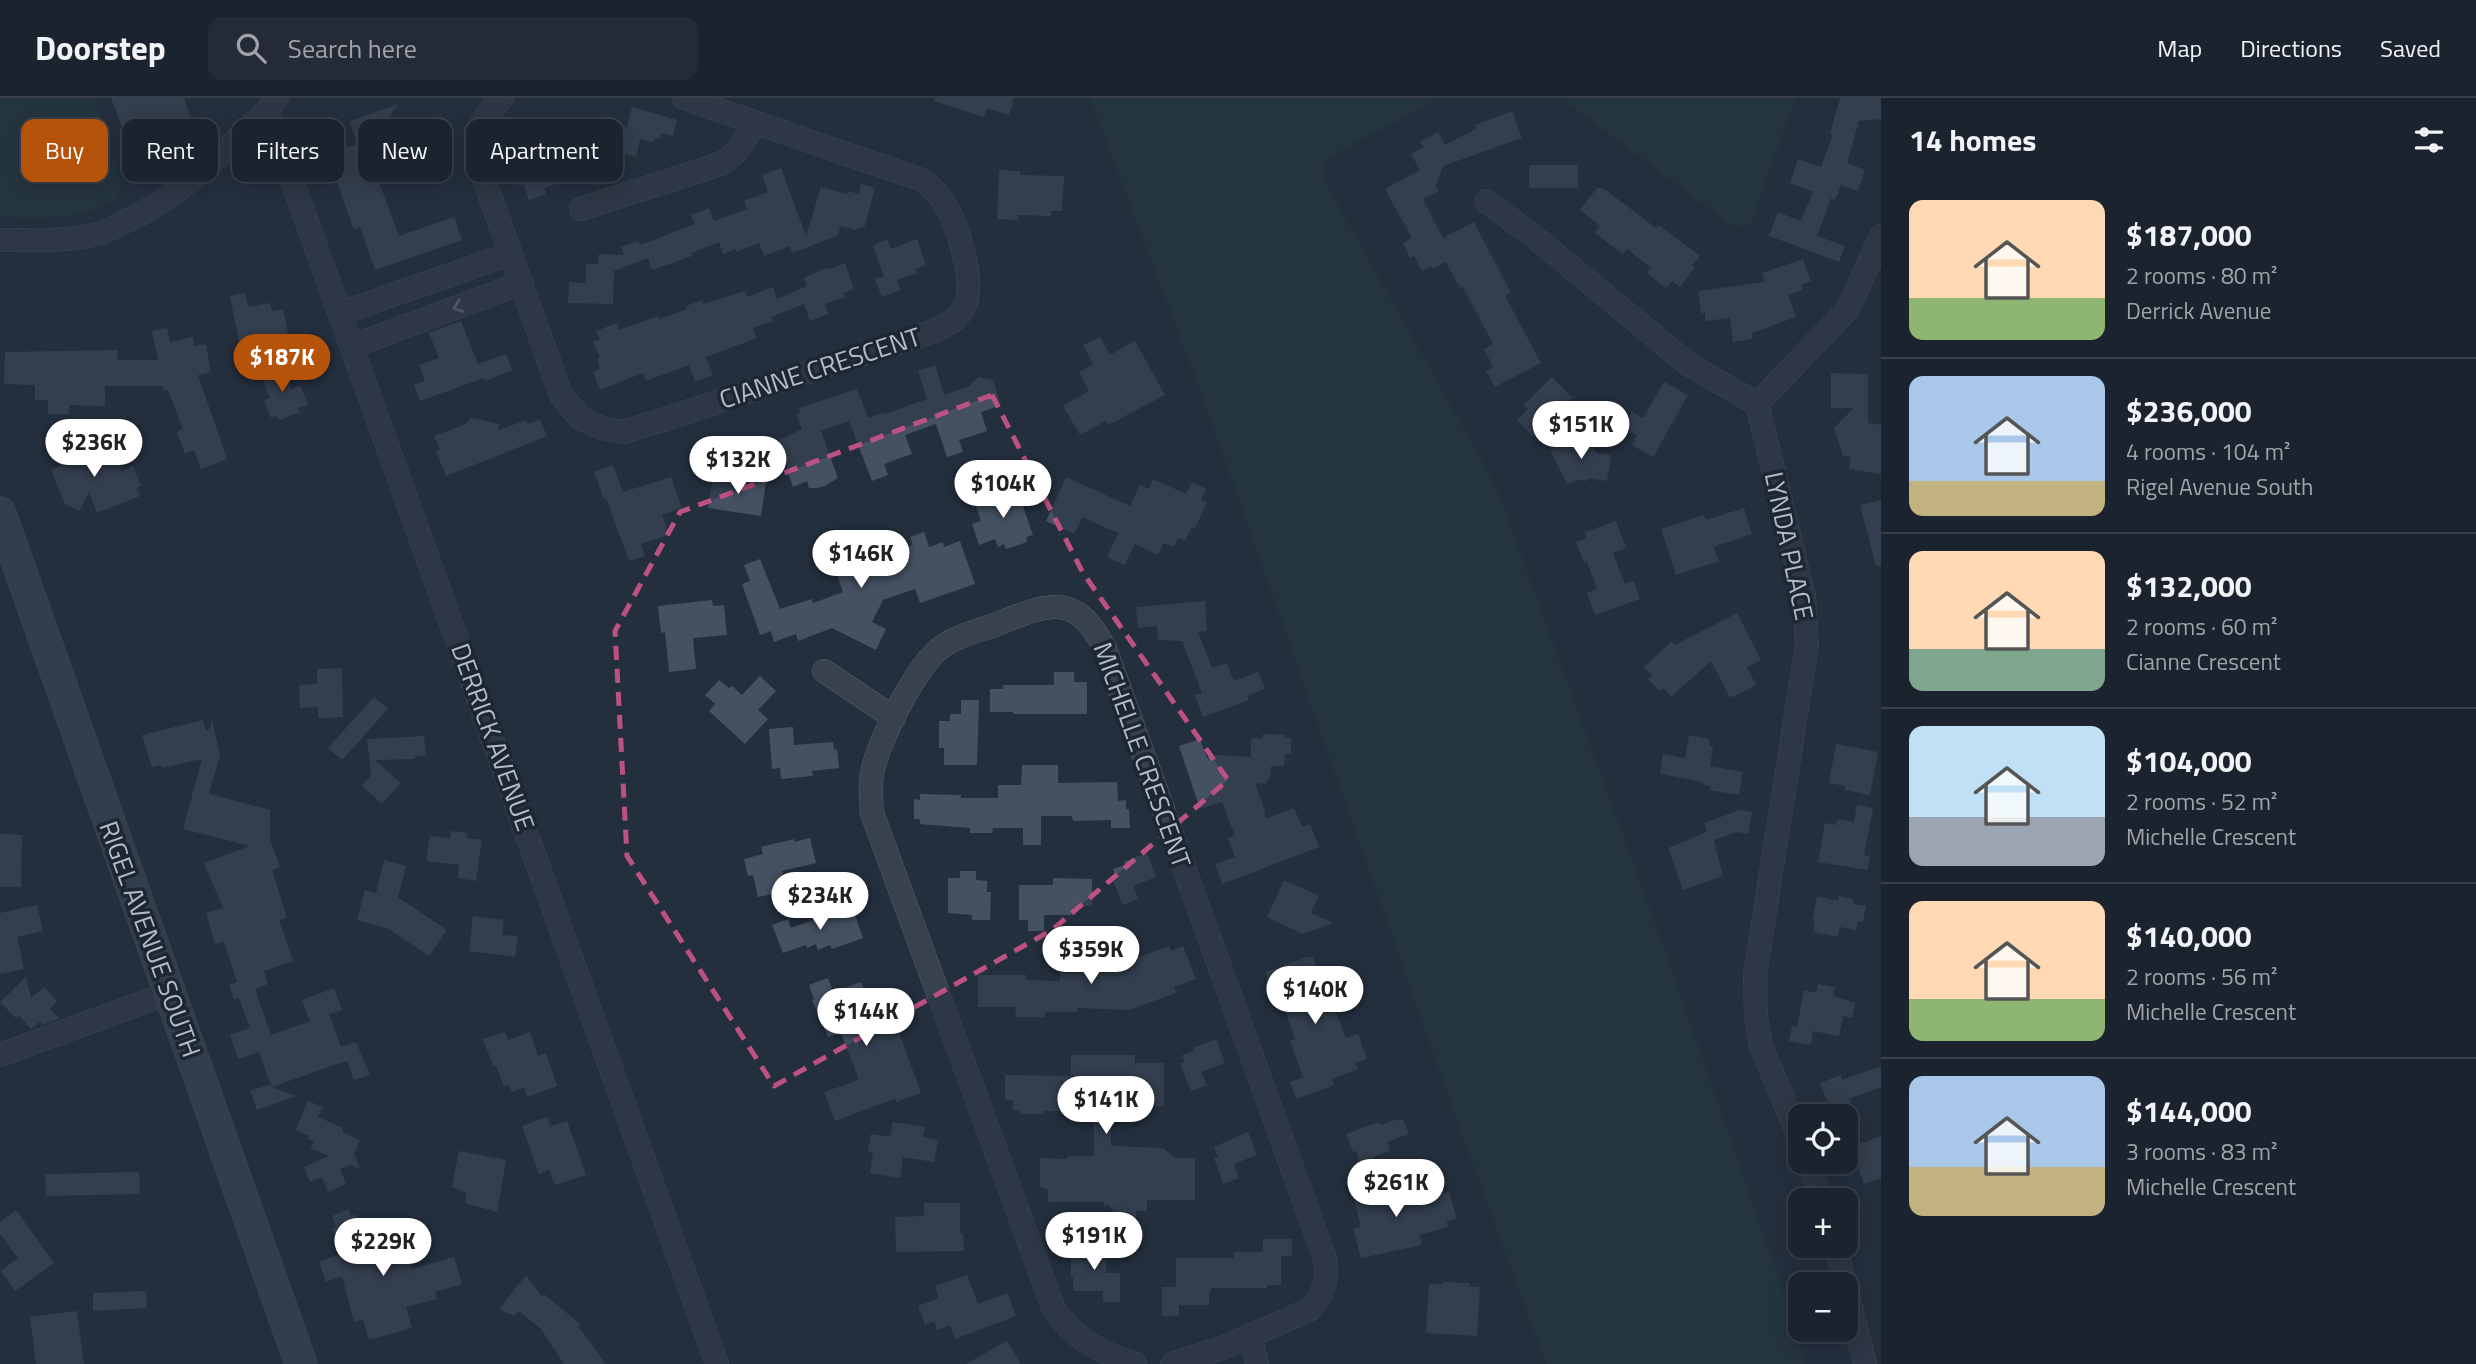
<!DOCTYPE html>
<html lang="en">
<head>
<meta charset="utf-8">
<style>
	:root { --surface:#1b232e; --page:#242b36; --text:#f1f3f6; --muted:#a0a4aa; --line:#39404a; --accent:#b45309 }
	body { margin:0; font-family:"Titillium Web",sans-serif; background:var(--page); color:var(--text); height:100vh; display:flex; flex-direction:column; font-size:26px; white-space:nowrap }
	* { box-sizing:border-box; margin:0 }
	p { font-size:23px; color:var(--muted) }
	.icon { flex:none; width:38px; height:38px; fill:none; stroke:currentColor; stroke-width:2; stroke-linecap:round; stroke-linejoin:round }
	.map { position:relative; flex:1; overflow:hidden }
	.drawer { display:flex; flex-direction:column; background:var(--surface); width:595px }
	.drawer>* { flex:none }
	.guide { position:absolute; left:21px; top:21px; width:665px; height:63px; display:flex; gap:14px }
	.fabs { position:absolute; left:1788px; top:1006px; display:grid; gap:14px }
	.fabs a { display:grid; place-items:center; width:70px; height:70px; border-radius:14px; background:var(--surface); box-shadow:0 4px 18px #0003,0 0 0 2px var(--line); font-size:35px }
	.price { position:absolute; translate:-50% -60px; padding:0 16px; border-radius:24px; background:#fff; color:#222; font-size:23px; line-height:46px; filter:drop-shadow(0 2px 4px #0008) }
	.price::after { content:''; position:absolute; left:50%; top:42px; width:21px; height:16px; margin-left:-10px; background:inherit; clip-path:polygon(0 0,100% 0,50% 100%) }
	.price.active { background:var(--accent); color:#fff }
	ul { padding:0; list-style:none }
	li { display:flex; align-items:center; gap:21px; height:175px; padding:0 28px }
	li+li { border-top:2px solid var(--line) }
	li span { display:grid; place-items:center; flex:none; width:196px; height:140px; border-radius:14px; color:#555 }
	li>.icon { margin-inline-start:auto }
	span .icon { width:84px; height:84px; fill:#fffc; stroke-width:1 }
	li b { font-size:30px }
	h2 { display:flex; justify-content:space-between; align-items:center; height:84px; padding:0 28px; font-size:30px }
	.chip { padding:0 24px; border-radius:14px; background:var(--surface); box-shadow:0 4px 18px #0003,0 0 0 2px var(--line); font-size:24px; line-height:63px }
	.chip.active { background:var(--accent); color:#fff }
	header { display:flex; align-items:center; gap:42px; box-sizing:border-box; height:98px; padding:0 35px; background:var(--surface); border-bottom:2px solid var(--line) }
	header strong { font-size:33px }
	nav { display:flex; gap:38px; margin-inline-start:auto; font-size:24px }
	.search { width:490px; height:63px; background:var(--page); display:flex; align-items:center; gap:18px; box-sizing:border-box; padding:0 24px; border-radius:14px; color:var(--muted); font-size:26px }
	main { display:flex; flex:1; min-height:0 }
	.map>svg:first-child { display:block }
</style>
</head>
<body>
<header>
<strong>Doorstep</strong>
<div class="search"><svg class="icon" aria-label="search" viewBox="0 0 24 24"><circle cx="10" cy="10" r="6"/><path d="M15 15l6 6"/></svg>Search here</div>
<nav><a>Map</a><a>Directions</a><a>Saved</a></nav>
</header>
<main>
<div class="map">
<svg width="1881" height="1266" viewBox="0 0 1881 1266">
	<rect width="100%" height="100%" fill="#242f3e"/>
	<path fill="#263c3f" d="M0,0H94L120,82L118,97C88,125 38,119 0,119Z
		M1090,0H1441L1325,61L1324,82L1496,388L1666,855L1787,1205L1804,1266H1546L1453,1011L1201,294Z
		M1561,0H1798L1794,3L1751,125L1734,129Z"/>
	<path fill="#455162" d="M111,0H184L191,21L149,36L150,38L140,42L145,53L128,60L121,42L126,40Z
		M935,0H1014L1009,17L987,10L984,19L934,3Z
		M1840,0H1881V21L1859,23L1847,65L1865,72L1858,93L1841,87L1835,102L1831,100L1817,138L1845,148L1839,164L1769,138L1778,114L1801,123L1813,94L1790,85L1798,61L1821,69L1833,36L1830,35Z
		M398,6L386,23L398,59L422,51L428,67L379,84L399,138L454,119L462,142L375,172L360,129L354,132L332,70L345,66L340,52L357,46L350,23Z
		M632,9L677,22L673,38L661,35L660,41L655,40L654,44L640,41L636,59L608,52L587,60L593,76L576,83L575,79L544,90L546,96L529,102L523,86L520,88L510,64L521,60L519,55L574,34L572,30L599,20L601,24L627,29Z
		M1512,13L1522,40L1443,68L1436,88L1439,93L1423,101L1443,140L1474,124L1511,195L1505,198L1541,265L1495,289L1486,273L1493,269L1484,251L1493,246L1463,189L1460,190L1446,164L1433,171L1431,168L1422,173L1414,158L1410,160L1403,145L1412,140L1385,91L1420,72L1411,56L1424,49L1420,44L1438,34L1445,47L1476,31L1475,27Z
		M1529,67H1578V90H1529Z
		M781,70L806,138L821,89L847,96L848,93L859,96L861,86L875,90L865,128L855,132L841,128L837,138L792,155L790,148L764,158L759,145L737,154L736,151L723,156L719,144L691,155L692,158L652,172L648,160L614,173L613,206L568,205L569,184L586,185V166H598L599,156L624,157L621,149L638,143L640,147L695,126L691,117L709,110L714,123L747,111L744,103L768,94L762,77Z
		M999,72L1020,73V77L1064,78L1062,113H1051V118L1018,117V122L997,121Z
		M1597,90H1603L1656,130L1659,127L1700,158L1692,167L1695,169L1680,189L1672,183L1666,190L1647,175L1651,170L1627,151L1623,156L1595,135L1600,128L1580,112Z
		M887,141L891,151L917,141L926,167L915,171L917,175L897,182L901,192L882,199L875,181L884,178L873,148Z
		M1803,161L1811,183L1801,187L1803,192L1788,197L1796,219L1752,235V241L1733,244L1730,220L1705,223V215H1701L1698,193L1765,184L1762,175Z
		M845,165L854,191L843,195L845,199L825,206L828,216L810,223L804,206L771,219L773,223L753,230L757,240L706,259L713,277L695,284L689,267L646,283L643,275L600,292L593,274L600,271L597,261L600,260L593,244L600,241L596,233L617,225L619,232L658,218L659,221L687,211L686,208L702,202L703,206L745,193L747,199L773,189L777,201L807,188L804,180L828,169V172Z
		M245,195L248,209L270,205L272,213L283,211L289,240L240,249L230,198Z
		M461,223L478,266L506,256L512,272L485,283L484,280L420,303L414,287L425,283L419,267L439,260L429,235Z
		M167,230L170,244L193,239L194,248L206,246L211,274L198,277L227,361L201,371L194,352L185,356L177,334L183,331L168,292L164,293L163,288H105V308L69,307V316H48V302H35V287L4,286L5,254L118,252L117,262H158L152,233Z
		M1100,239L1110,257L1135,243L1165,297L1108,327L1106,323L1080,337L1063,308L1089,293L1079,274L1093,266L1083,247Z
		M281,267L291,292L300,288L308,306L298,310L300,314L279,322L277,318L271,320L264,302L270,300L260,275Z
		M935,267L944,297L969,288L979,279L993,282L1001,307L981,314L987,333L959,342L963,354L947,359L936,326L905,337L912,356L884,366L888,377L872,383L849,323L821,333L838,380L825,388L817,390H809L807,383L793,389L777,343L802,331L796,316L801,314L799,310L857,291L868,320L884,314L885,316L927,301L918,273Z
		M1831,275L1868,276V325L1881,327V376L1849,371L1851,359L1843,358L1834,330L1854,310H1831Z
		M1552,279L1572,300L1554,318L1556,321L1538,338H1532L1517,322L1528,311L1524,307Z
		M1664,284L1688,297L1653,359L1632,347L1637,337L1623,330L1632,314L1643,320Z
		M471,320L500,326L497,333L526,322L528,326L540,321L547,338L446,378L436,353L440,351L434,338L466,326Z
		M1582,336L1589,350L1593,348L1596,355L1611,357L1607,383L1588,380L1587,383L1577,382L1567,386L1550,352Z
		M80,345L117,362L122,373L133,368L141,388L136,390L140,398L97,415L89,394L80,413L65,406L51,372L60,368L55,355Z
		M613,367L623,394L671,379L682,410L662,417L669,437L641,446L645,458L629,463L606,400L604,401L594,374Z
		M1066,379L1130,408L1140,387L1149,391L1153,381L1186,396L1192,384L1206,391L1201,402L1207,404L1195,431L1192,429L1185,443L1178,440L1174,449L1164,445L1158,457L1135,446L1125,467L1107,459L1118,435L1082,419L1074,436L1046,423Z
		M713,380L749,385L750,381L766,384L761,418L708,410Z
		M1008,389L1011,397L1018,394L1033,437L1026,439L1027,444L1006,451L1004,446L998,449L995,441L979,447L972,426L981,423L976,408L990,404L987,396Z
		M1881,402V468H1876L1860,407Z
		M1744,410L1752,436L1714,449L1719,463L1676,477L1661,431L1704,417L1706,422Z
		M1616,423L1626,450L1613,455L1625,486L1634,483L1640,501L1595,517L1587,495L1597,491L1587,464L1584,465L1576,444L1587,440L1585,434Z
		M924,434L929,449L943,444L944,449L960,443L975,486L920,505L915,491L883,502L872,524L886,531L876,552L832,530L798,543L796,536L774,544L771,533L760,537L742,486L750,483L744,467L760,461L780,511L812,501L813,505L843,494L830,458L873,443L878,458L913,447L910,439Z
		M712,502L713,508L724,507L727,537L693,540L696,571L669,574L665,534L661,535L658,508Z
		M1205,503L1207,533L1198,534L1212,570L1227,565L1234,583L1258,574L1265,591L1247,598L1249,602L1203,619L1195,597L1202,595L1182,543L1158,542L1157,528L1138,530L1136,509Z
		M1737,515L1761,562L1747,569L1756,587L1730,600L1711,563L1671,599L1663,590L1660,593L1648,581L1652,577L1644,569L1672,543L1675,547Z
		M342,570L343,619L318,620V609L300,610L299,587L317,586V571Z
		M1054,574H1074V584H1087V616H1013V614H990V591H1003V587H1054Z
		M760,578L776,593L758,612L768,621L745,646L709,613L715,606L705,597L719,582L729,590L732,588L742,597Z
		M374,599L388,611L342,662L328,650Z
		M961,602H979L977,667H944V650H939V623H950V616H961Z
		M203,622L206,633L209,632L212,622L220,657L209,696L270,712V741L280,769L272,772L287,820L279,822L293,863L264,873L268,886L255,891L271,937L310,923L302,902L334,890L342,912L329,916L341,949L356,944L370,977L354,982L347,963L334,967L272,989L296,998L257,1012L250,993L268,987L271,988L259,954L238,961L230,937L250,930L239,900L234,902L229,887L237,884L224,844L215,846L206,815L223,810L204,765L250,748L183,731L202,661L162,670L161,667L152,669L142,637Z
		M793,629L794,647L833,644L834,652L837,651L839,670L812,673L813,678L781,681L780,670L772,671L769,631Z
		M1263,636L1286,637L1285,640H1291V656H1285L1284,668H1271L1270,681H1267V686L1255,685L1265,713V721L1294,710L1302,729L1310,726L1319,749L1222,786L1215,766L1235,759L1228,740L1235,738L1222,704L1200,711L1179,648L1200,641L1207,660L1216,657L1251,659V640L1263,641Z
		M1689,637L1710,641L1709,648L1713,649L1710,668L1743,674L1739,697L1709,692L1710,688L1703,687V684L1660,676L1663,656L1685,660Z
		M424,638L426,658H415V661L375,662L401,685L382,706L362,688L371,677L367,641Z
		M1836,646L1878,654L1870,697L1845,692V688L1829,685Z
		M1022,667H1058V685L1117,684L1118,703L1126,702V711H1129L1130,730H1111V722L1073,723L1072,718H1041V747H1023V730H993L992,735H970V730L920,726V721H914V701L920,702V696L961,697V700H998V687H1021Z
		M1857,707L1873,710L1864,757L1870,758L1867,772L1818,764L1825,725L1836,727L1837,721L1854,724Z
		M1740,712L1752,714L1748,736L1737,734L1714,742L1723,778L1683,792L1668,750L1707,734L1704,725Z
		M451,733L467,735V740L482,742L476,783L458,780L459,767L426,763L430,738L450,740Z
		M0,736L22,737L21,789H0Z
		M810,740L816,765L782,773L787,793L758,799L753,777L748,778L744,761L763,756L761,749L794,741V744Z
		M1147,755L1156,779L1133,788L1138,801L1123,807L1112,781H1117L1113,771L1125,767L1124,764Z
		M384,762L406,768L398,799L447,832L429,858L389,831L357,822L365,792L376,795Z
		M960,773H976V782L987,783V794H991L990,822H972V817L948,815V780H960Z
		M1053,780L1092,781V808H1076V817H1044V833H1028V822H1019V787H1053Z
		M1284,782L1319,798L1311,815L1333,825L1303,836L1267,819Z
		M1817,798L1838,803L1839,798L1854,801L1853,806L1866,808L1863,824L1858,823L1856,832L1840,829L1838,839L1813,834L1815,823H1812Z
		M37,807L43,833L17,839L24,871L0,876V815Z
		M852,808L863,840L832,851L830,847L818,852L816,846L807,850L806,847L783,855L772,827L788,821L791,830Z
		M473,818L504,822L502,837L518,838L515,859L469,853Z
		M1169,848L1171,853L1183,848L1196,881L1174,889L1176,895L1129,912L1077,910V914H1045V919H1015L1016,909H978V877H1026V882L1060,883V875L1101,873V864H1126Z
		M1307,859H1313L1325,891L1338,886L1346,908L1335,912L1346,940L1358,936L1367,961L1355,965L1358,971L1332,981L1334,987L1296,1001L1290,984L1303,979L1290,943L1295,941L1282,904L1277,906L1265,874Z
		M26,879L31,900L44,889L57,903L50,911L60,920L42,927L40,924L31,931L19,918L16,920L0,904Z
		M828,880L833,894L861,884L870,909L900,898L907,919L895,923L921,995L896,1004L897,1000L835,1023L824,994L859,982L841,935L828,939L812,902L814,901L809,887Z
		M1818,886L1835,889L1833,898L1855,905L1852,920L1843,918L1839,938L1813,933L1811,947L1789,943L1792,928L1797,929L1804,892L1816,895Z
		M505,934L508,942L530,934L538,958L546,955L557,988L527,999L524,990L512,994L509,987L504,989L496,967L493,968L483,941Z
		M1216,941L1225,965L1201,974L1207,987L1191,993L1180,965H1185L1182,957L1194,953L1193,950Z
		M1071,957H1135V965H1164V1008H1111V1048L1163,1050L1175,1060H1195V1102H1147V1113H1136V1129H1117V1118L1109,1107H1104V1104H1048V1092L1040,1089V1060L1067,1061V1058H1094V1027L1081,1013H1044V1016H1020V1012H1013V1002H1005V977L1071,978Z
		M1881,968V989L1849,1001L1852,1007L1831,1014L1820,985L1841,977L1842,982Z
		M308,1003L323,1009L318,1019L343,1030L342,1034L360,1042L354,1056L360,1071L350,1067L340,1071L346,1086L328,1094L322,1079L310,1084L304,1069L329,1058L310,1050L314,1043L308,1041L309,1038L296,1032Z
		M547,1019L551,1028L567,1023L586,1077L555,1087L549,1072L539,1076L522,1028Z
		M1397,1021V1023L1403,1021L1409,1036L1387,1044L1390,1053L1360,1064L1356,1053L1353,1054L1346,1036L1379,1024L1380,1027Z
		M893,1024L925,1029L923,1039L938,1042L934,1064L903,1059L900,1080L870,1075L873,1054L868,1053L871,1036L890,1039Z
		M1248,1034L1257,1057L1234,1066L1239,1080L1223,1086L1214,1060H1218L1214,1049Z
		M1881,1038V1080L1864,1086L1851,1049Z
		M459,1053L506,1062L497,1114L465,1105L466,1095L452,1089Z
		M139,1074L140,1096L46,1098L45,1076Z
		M1375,1080L1379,1096L1398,1091L1402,1107L1449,1094L1457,1121L1447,1123L1448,1129L1419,1137L1422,1147L1361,1160L1353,1131L1361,1129L1350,1087Z
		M924,1105H960V1135H963L964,1153L896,1154L895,1119L924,1118Z
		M349,1111L351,1118L356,1116L365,1142L379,1137L383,1147L401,1140L412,1171L454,1159L462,1186L435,1194L437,1201L406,1209L412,1230L369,1242L363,1221L354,1224L342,1178L326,1184L319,1164L341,1156L332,1131L336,1129L332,1118Z
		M16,1112L54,1165L15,1193L1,1173L18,1160L0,1136V1124Z
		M1263,1141H1292V1158H1281V1187H1267V1190H1211V1193H1209V1207H1179V1218H1162V1189H1176V1160H1234V1154H1263Z
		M1071,1146H1106V1175H1120V1204H1103V1193H1073V1179H1071Z
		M526,1177L542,1199L544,1196L580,1226L578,1228L606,1266H564L541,1231L519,1213L514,1218L499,1211Z
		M967,1177L978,1206L1008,1195L1016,1218L955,1241L950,1227L937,1232L934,1223L925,1227L918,1208L939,1200L935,1188Z
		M1443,1184L1470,1185L1469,1188L1480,1189L1477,1238L1426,1235L1429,1186H1442Z
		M146,1193L147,1210L93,1213V1195Z
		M77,1213L84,1266H36L30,1219Z
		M1007,1243L1021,1266H966Z"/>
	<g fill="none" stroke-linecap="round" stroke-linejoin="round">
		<g stroke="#565f6c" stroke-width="24">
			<path id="minor" d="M502,0C479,25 471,36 480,70L561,297L580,320L602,330L623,334L656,324L937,232C948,226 960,220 965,207C976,182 957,124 942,101C936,93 930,88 922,82L684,0
				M267,13L717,1266
				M1486,103L1531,136L1688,266L1757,306L1804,498L1807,547L1755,876L1756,920L1761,948L1801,1044
				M581,111L720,66C738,56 745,43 755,25
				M0,142C31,142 66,144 97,136C106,134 114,129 122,125C179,100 222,55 267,13L277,0
				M341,215L510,156
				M353,248L522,185
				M1757,306L1848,211L1881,138
				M824,573L894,620
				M0,957L169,895
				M1809,1064L1821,1102
				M1835,1148L1845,1186
				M1846,1190L1865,1266
				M1250,1237L1257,1266
				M1135,1266C1102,1255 1071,1240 1053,1209L872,715C871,699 869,683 874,667C883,636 914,573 938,552C953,539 974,534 992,528C1046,507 1075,490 1106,553L1325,1161C1328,1183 1324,1196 1309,1212L1222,1250L1172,1266"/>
		</g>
		<g stroke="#565f6c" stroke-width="33">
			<path id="secondary" d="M0,415L301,1266"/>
		</g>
		<use href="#minor" stroke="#38414e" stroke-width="23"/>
		<use href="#secondary" stroke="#465061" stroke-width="32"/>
	</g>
	<defs><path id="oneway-chevron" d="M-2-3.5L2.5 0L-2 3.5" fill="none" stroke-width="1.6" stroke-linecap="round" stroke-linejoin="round" transform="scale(1.75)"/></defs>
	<use stroke="#7c8592" href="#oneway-chevron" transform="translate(458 209) rotate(160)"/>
	<path d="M0 0H1881V1266H0ZM992,297L1083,475L1228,682L1052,832L774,988L627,758L615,533L680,414Z" fill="#242f3e" fill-opacity=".55" fill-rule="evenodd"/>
	<path fill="none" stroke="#bd5182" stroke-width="5" stroke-dasharray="14 9" stroke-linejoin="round" d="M992,297L1083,475L1228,682L1052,832L774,988L627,758L615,533L680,414Z"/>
	<g text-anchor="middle" stroke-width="7" stroke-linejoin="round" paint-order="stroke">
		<g font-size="26" fill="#b4bcc9" stroke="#1d2633">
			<text transform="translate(820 270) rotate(-18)" y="9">CIANNE CRESCENT</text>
			<text transform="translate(1789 448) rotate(78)" y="9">LYNDA PLACE</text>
			<text transform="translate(493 639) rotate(70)" y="9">DERRICK AVENUE</text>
			<text transform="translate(1142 657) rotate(70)" y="9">MICHELLE CRESCENT</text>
			<text transform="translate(150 841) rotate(70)" y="9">RIGEL AVENUE SOUTH</text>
		</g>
	</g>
</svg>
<div class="fabs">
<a><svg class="icon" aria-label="locate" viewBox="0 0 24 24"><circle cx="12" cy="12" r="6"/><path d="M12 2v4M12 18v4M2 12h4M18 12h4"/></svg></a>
<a>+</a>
<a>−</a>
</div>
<b class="price active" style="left:282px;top:296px">$187K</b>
<b class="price" style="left:1581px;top:363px">$151K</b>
<b class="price" style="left:94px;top:381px">$236K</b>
<b class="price" style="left:738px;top:398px">$132K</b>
<b class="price" style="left:1003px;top:422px">$104K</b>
<b class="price" style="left:861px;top:492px">$146K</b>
<b class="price" style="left:820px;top:834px">$234K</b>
<b class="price" style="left:1091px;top:888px">$359K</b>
<b class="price" style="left:1315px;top:928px">$140K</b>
<b class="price" style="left:866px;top:950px">$144K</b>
<b class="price" style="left:1106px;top:1038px">$141K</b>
<b class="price" style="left:1396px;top:1121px">$261K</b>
<b class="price" style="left:1094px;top:1174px">$191K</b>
<b class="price" style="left:383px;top:1180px">$229K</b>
<div class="guide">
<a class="chip active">Buy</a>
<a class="chip">Rent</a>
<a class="chip">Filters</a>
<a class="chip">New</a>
<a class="chip">Apartment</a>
</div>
</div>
<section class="drawer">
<h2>14 homes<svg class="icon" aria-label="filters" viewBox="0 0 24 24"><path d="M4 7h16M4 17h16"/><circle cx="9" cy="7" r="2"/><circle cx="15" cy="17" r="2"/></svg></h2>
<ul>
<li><span style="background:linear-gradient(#ffd9b3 70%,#8fb573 0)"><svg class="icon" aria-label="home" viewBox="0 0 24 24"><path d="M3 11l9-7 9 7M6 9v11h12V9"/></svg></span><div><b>$187,000</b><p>2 rooms · 80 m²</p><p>Derrick Avenue</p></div></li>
<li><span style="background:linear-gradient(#a9c7e8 75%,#c2b280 0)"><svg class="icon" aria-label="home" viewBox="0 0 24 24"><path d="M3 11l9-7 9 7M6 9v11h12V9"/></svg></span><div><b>$236,000</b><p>4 rooms · 104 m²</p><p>Rigel Avenue South</p></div></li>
<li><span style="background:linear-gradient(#ffd9b3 70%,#7fa58c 0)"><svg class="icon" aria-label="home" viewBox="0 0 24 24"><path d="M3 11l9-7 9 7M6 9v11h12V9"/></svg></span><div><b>$132,000</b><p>2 rooms · 60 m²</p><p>Cianne Crescent</p></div></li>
<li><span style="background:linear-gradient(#bfe0f5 65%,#9aa5b1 0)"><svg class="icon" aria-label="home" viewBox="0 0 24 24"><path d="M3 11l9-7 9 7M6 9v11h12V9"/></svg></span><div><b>$104,000</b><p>2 rooms · 52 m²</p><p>Michelle Crescent</p></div></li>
<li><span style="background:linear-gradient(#ffd9b3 70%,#8fb573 0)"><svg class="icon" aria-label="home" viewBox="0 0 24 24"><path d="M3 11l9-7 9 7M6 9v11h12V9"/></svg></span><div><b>$140,000</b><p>2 rooms · 56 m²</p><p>Michelle Crescent</p></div></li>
<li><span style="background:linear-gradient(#a9c7e8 65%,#c2b280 0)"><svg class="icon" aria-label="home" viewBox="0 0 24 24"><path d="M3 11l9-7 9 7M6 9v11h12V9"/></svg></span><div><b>$144,000</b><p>3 rooms · 83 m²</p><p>Michelle Crescent</p></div></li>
</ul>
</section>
</main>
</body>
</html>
